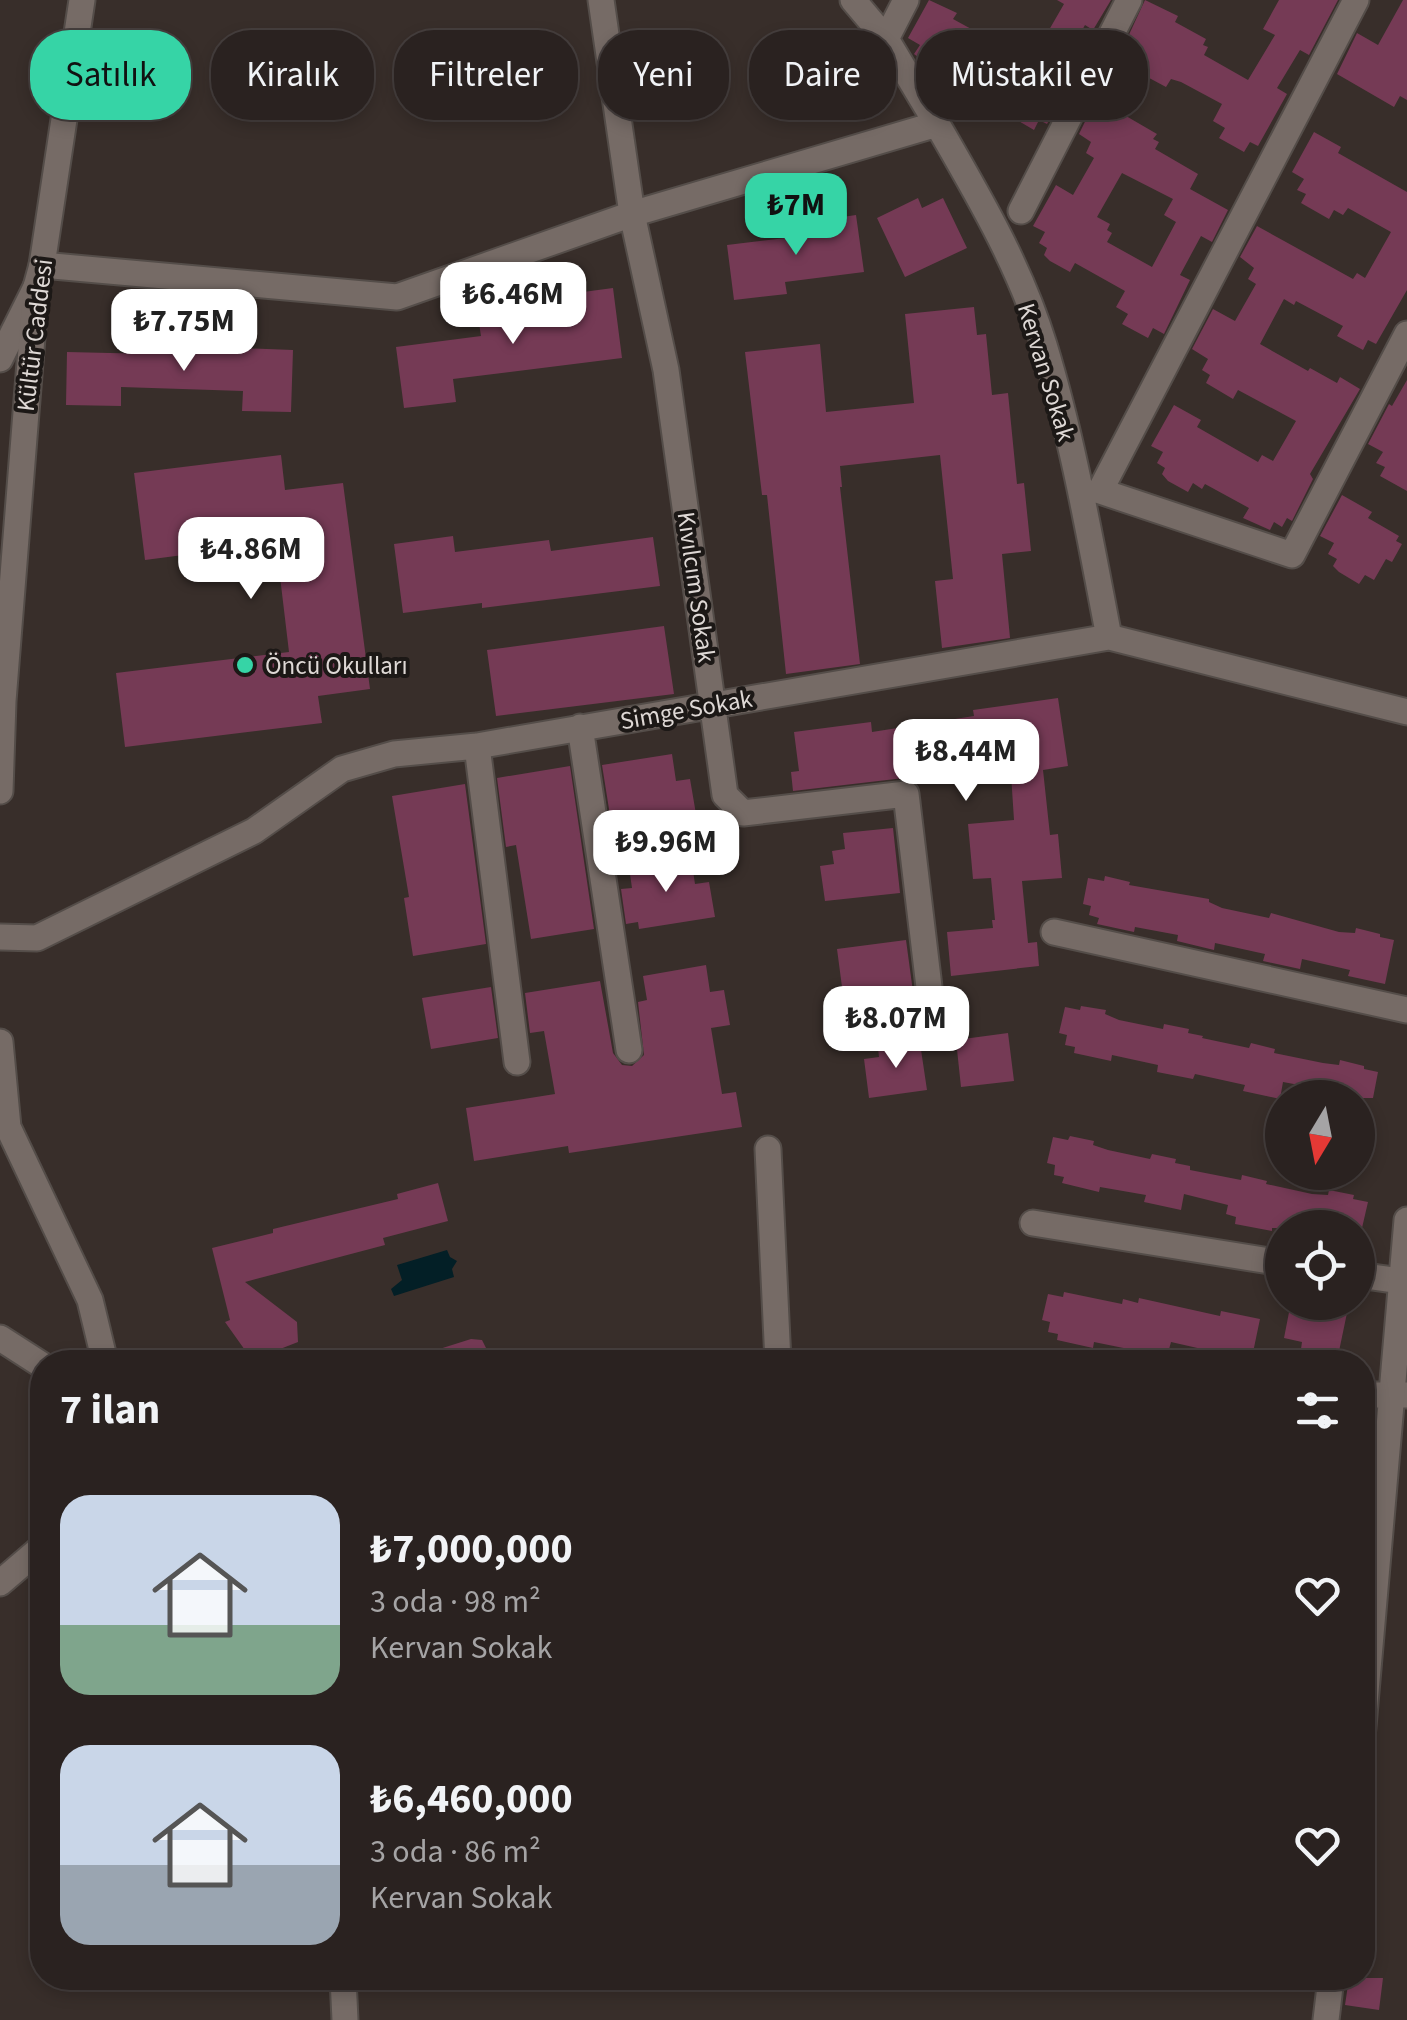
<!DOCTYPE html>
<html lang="tr">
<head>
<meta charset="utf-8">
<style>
	:root { --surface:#2a2220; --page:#322a29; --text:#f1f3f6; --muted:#a5a4a5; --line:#463f3e; --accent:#36d4a6 }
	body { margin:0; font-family:"Source Sans 3",sans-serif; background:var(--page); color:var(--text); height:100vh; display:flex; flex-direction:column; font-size:38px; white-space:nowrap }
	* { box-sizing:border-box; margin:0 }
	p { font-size:32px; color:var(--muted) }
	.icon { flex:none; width:55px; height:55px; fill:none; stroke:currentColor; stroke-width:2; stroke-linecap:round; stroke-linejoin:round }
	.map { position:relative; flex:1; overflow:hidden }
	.side { position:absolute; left:30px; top:1350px; width:1345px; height:640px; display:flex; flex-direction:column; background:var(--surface); border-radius:40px; box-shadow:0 5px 15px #0003,0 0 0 2px var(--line) }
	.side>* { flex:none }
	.banner { position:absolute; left:30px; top:30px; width:1348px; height:90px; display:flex; gap:20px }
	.needle { width:65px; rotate:190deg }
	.tools { position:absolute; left:1265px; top:1080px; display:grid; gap:20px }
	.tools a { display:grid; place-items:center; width:110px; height:110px; border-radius:50%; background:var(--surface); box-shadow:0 5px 15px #0003,0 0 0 2px var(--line); font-size:50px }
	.price { position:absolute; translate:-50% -85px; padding:0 22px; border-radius:20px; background:#fff; color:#222; font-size:32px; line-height:65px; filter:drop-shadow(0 2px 5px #0008) }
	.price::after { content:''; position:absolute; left:50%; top:60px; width:30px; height:22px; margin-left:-15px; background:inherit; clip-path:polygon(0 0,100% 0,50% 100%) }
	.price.current { background:var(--accent); color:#111 }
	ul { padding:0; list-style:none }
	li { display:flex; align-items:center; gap:30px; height:250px; padding:0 30px }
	li span { display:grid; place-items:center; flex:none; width:280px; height:200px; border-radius:30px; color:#555 }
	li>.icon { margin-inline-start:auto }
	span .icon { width:120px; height:120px; fill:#fffc; stroke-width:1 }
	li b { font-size:42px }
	h2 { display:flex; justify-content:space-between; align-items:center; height:120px; padding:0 30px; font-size:42px }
	.pill { padding:0 35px; border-radius:40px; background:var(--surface); box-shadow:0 5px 15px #0003,0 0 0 2px var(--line); font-size:35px; line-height:90px }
	.pill.current { background:var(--accent); color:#111 }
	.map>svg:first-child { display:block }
</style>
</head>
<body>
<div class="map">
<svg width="1407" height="2020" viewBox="0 0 1407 2020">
	<rect width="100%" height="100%" fill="#382e2a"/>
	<path fill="#031f26" d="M447,1250L450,1257L457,1261L452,1269L454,1277L394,1296L391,1289L402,1280L397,1265Z"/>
	<path fill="#753a55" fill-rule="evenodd" d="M929,0L957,13L953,19L984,36L981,42L1021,65L1028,52L1034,56L1064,4L1057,0H1111L1093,30L1085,25L1063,64L1075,71L1047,124L1039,120L1034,130L1008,115L1014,106L1002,99L1011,83L971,60L959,81L949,76L945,85L926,74L920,64L922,60L914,54L920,45L908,38Z
		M1145,0L1178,16L1175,22L1206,39L1203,45L1208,47L1204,55L1248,80L1275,35L1263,29L1279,0H1338L1309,55L1300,50L1277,88L1287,94L1258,146L1250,142L1244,152L1219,138L1225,128L1213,121L1222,104L1181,82L1171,79L1166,87L1138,72L1143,63L1135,58L1141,47L1127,39Z
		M1403,0H1407V100L1400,96L1394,107L1337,74L1357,33L1378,45Z
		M1099,93L1129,110L1126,116L1157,134L1153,139L1159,142L1155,149L1198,174L1190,189L1228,210L1212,242L1201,236L1180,275L1190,280L1164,334L1153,328L1148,338L1122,324L1128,314L1116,307L1125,291L1075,263L1070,272L1050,261L1044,255L1047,248L1039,243L1045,232L1033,226L1056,185L1073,195L1094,158L1086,153L1091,142L1079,134ZM1122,173L1173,199L1164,215L1176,222L1152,267L1107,242L1112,233L1107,230L1110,224L1097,217Z
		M1314,132L1341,147L1338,153L1407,192V290L1376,344L1368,340L1363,350L1337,336L1343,326L1296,301L1294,305L1284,299L1260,344L1308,371L1310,368L1337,383L1340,377L1360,389L1310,474L1313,479L1292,521L1287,518L1282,527L1274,522L1270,530L1243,518L1249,508L1205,484L1202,489L1193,483L1188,492L1168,481L1162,474L1165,468L1157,463L1163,452L1151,446L1174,405L1201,420L1197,427L1258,462L1262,455L1273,461L1296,421L1238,390L1233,399L1206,383L1210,375L1202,370L1208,359L1192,349L1213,309L1235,321L1256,284L1248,279L1254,268L1240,257L1257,226L1353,279L1357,273L1365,278L1391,232L1348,208L1343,215L1334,210L1329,219L1301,203L1306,194L1297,190L1304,179L1292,172Z
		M918,198L922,208L943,198L967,248L905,277L877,218Z
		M856,215L864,272L785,282L787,294L734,300L727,245L803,236L801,223Z
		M613,288L622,358L453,379L456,402L404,408L396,347L481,336L479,323L556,313L553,296Z
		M974,307L977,335L986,334L992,395L1008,393L1017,484L1024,483L1031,551L1002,554L1010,638L942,648L935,581L953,579L940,455L840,466L842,487H840L860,664L786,674L767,495H762L745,352L820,344L826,412L914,403L905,314Z
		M154,339L210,340V347L293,350L291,412L242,411L243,391L121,387V406L66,405L67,352L153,354Z
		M1407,380V491L1380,476L1385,467L1376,463L1383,452L1368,444L1389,404L1392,406Z
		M281,455L285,490L343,483L370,689L318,696L322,723L125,747L116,673L289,652L276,543L145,560L134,473Z
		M1342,495L1372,512L1368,518L1399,536L1396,541L1402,544L1392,562L1386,559L1374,580L1365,575L1359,584L1339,572L1333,566L1337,559L1328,554L1334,543L1320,536Z
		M453,536L455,552L549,540L551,551L653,537L660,586L482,608V603L403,613L394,544Z
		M664,626L674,694L496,716L487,650Z
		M1058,698L1068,766L1043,770L1050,835L1058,834L1062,878L1022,881L1028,943L1037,942L1039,966L951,976L947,932L993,928L992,920H995L991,878L973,879L968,824L1014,820L1011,774L919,784L904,778L793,791L791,772L799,771L794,732L871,722L872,732L974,716L973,710Z
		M672,754L676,781L690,779L696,814L612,828L602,765Z
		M570,766L594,929L531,939L516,845L506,847L497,778Z
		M465,784L486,944L413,956L404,898L409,897L392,796Z
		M893,828L900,893L825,901L820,866L834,864L832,851L845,849L843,833Z
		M691,857L695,884L709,882L715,917L639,929L638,922L626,924L621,889L632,888L629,867Z
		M1105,876L1130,882L1129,885L1209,899V902L1222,908L1269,918L1271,913L1339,932L1355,933L1356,928L1380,934V937L1394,940L1385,984L1348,976L1350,970L1302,959L1300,969L1263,961L1265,954L1215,943L1214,950L1177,941L1178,935L1135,927L1134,932L1097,924L1099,918L1089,915L1091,906L1083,904L1088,878L1104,881Z
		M906,940L913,992L844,1002L837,949Z
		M706,965L710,992L724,990L730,1025L711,1028L722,1094L736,1092L742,1127L569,1153L568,1146L474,1161L466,1108L555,1094L544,1031L530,1033L525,993L600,981L613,1053L622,1065L632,1066L644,1055L638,1002L647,1000L643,976Z
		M491,987L498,1038L431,1049L422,998Z
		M1081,1006L1106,1010L1105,1014L1119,1020L1163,1029L1164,1024L1189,1029L1188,1033L1203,1036L1202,1038L1249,1048L1251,1043L1275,1049L1274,1053L1323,1063L1339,1065L1340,1060L1364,1066V1069L1378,1072L1373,1098H1324L1326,1090L1283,1082L1280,1099L1243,1091L1245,1085L1195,1074L1193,1079L1157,1072L1158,1065L1112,1055L1111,1061L1074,1053L1075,1047L1065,1045L1067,1035L1059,1033L1065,1007L1080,1010Z
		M1008,1033L1014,1081L961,1087L956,1040Z
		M920,1043L927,1090L869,1098L864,1059L879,1057L878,1048Z
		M1070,1136L1094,1141L1093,1145L1108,1150L1150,1159L1152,1154L1176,1159L1175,1163L1190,1166V1170L1241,1180L1242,1175L1267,1181L1266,1184L1312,1194L1328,1195L1329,1190L1354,1195L1353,1199L1368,1202L1362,1228H1272V1231L1235,1224L1236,1217L1226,1214L1228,1205L1184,1194L1181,1210L1144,1202L1146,1195L1100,1187L1099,1192L1062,1183L1064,1177L1054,1175L1055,1165L1047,1163L1053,1137L1068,1140Z
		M438,1183L448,1221L383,1238L385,1245L245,1282L297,1322L298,1342L252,1360L225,1322L230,1320L212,1248L273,1233V1229L398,1199L397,1194Z
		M1064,1292L1122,1304L1123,1299L1138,1303L1139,1298L1220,1316L1221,1311L1260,1319L1251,1362H1213L1215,1352L1171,1342L1168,1353L1149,1349L1148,1353L1094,1342L1093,1348L1057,1340L1058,1334L1048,1332L1050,1322L1042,1320L1048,1294L1063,1297Z
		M1291,1302H1316L1347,1313L1338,1356L1301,1349L1302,1342L1284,1338Z
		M471,1339L482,1340L493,1362H412L411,1358Z
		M1349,1978H1383L1379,2010L1345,2005Z"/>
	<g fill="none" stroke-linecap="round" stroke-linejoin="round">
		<g stroke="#544d49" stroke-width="29">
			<path id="street" d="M601,0L632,214L666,370L725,795L743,813L906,794L929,987
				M1356,0L1100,491L1292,555L1407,334
				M886,39L906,0
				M937,124C978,195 1020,266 1044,345C1073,440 1090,539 1109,637
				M1021,211L1129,0
				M42,265L397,297L632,214L937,124L886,39L853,0
				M0,359L36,287
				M580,727L629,1050
				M477,746L517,1062
				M1054,932L1407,1010
				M0,937L37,938L254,831L342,769L394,754L477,746L1109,637L1407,712
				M768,1149L778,1362
				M1033,1223L1282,1263
				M1358,1275L1407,1282
				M0,1338L42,1365
				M1362,1395H1407
				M0,1583L42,1547"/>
		</g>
		<g stroke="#544d49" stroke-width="29">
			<path id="secondary" d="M0,791L3,701L36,287L42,265L82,0
				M0,1042L8,1127L90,1300L105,1362
				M1362,1738L1407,1220
				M343,1978L345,2020
				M1326,2020L1331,1978"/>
		</g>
		<use href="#street" stroke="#766b66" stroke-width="25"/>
		<use href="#secondary" stroke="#766b66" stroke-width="25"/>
	</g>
	<circle fill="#36d4a6" stroke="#1c1816" stroke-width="4" cx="245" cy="665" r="10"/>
	<g text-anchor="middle" stroke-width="8" stroke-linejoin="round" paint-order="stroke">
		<g font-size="25" fill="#ded8d5" stroke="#1c1816">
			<text transform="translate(34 335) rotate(-83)" y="9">Kültür Caddesi</text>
			<text transform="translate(1047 372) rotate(73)" y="9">Kervan Sokak</text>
			<text transform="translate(697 587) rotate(82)" y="9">Kıvılcım Sokak</text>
			<text transform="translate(686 709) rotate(-10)" y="9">Simge Sokak</text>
		</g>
		<g font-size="25" fill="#ded8d5" stroke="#1c1816" text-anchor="start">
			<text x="265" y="674">Öncü Okulları</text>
		</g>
	</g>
</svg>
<div class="tools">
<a><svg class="needle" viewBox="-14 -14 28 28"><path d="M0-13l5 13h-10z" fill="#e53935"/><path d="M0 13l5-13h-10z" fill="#a5a4a5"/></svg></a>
<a><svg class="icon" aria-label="locate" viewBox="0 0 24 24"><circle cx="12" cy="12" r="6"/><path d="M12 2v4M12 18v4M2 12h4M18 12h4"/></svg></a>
</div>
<b class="price current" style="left:796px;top:258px">₺7M</b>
<b class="price" style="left:513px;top:347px">₺6.46M</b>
<b class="price" style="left:184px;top:374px">₺7.75M</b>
<b class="price" style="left:251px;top:602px">₺4.86M</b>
<b class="price" style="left:966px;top:804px">₺8.44M</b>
<b class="price" style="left:666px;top:895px">₺9.96M</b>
<b class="price" style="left:896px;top:1071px">₺8.07M</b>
<div class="banner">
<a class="pill current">Satılık</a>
<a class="pill">Kiralık</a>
<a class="pill">Filtreler</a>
<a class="pill">Yeni</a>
<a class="pill">Daire</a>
<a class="pill">Müstakil ev</a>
</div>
<section class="side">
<h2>7 ilan<svg class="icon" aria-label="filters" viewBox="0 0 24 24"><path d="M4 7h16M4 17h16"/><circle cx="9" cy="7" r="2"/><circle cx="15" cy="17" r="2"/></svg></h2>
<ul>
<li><span style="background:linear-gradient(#c9d6e8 65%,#7fa58c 0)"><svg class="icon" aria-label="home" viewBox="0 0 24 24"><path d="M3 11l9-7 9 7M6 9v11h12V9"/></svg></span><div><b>₺7,000,000</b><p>3 oda · 98 m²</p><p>Kervan Sokak</p></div><svg class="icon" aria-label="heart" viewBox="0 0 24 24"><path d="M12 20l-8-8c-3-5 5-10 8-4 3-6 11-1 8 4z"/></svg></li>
<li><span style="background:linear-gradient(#c9d6e8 60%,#9aa5b1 0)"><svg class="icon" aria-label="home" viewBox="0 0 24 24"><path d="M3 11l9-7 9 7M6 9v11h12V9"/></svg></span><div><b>₺6,460,000</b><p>3 oda · 86 m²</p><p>Kervan Sokak</p></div><svg class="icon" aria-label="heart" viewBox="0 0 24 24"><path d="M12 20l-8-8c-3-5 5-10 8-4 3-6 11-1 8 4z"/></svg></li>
</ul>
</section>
</div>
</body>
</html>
